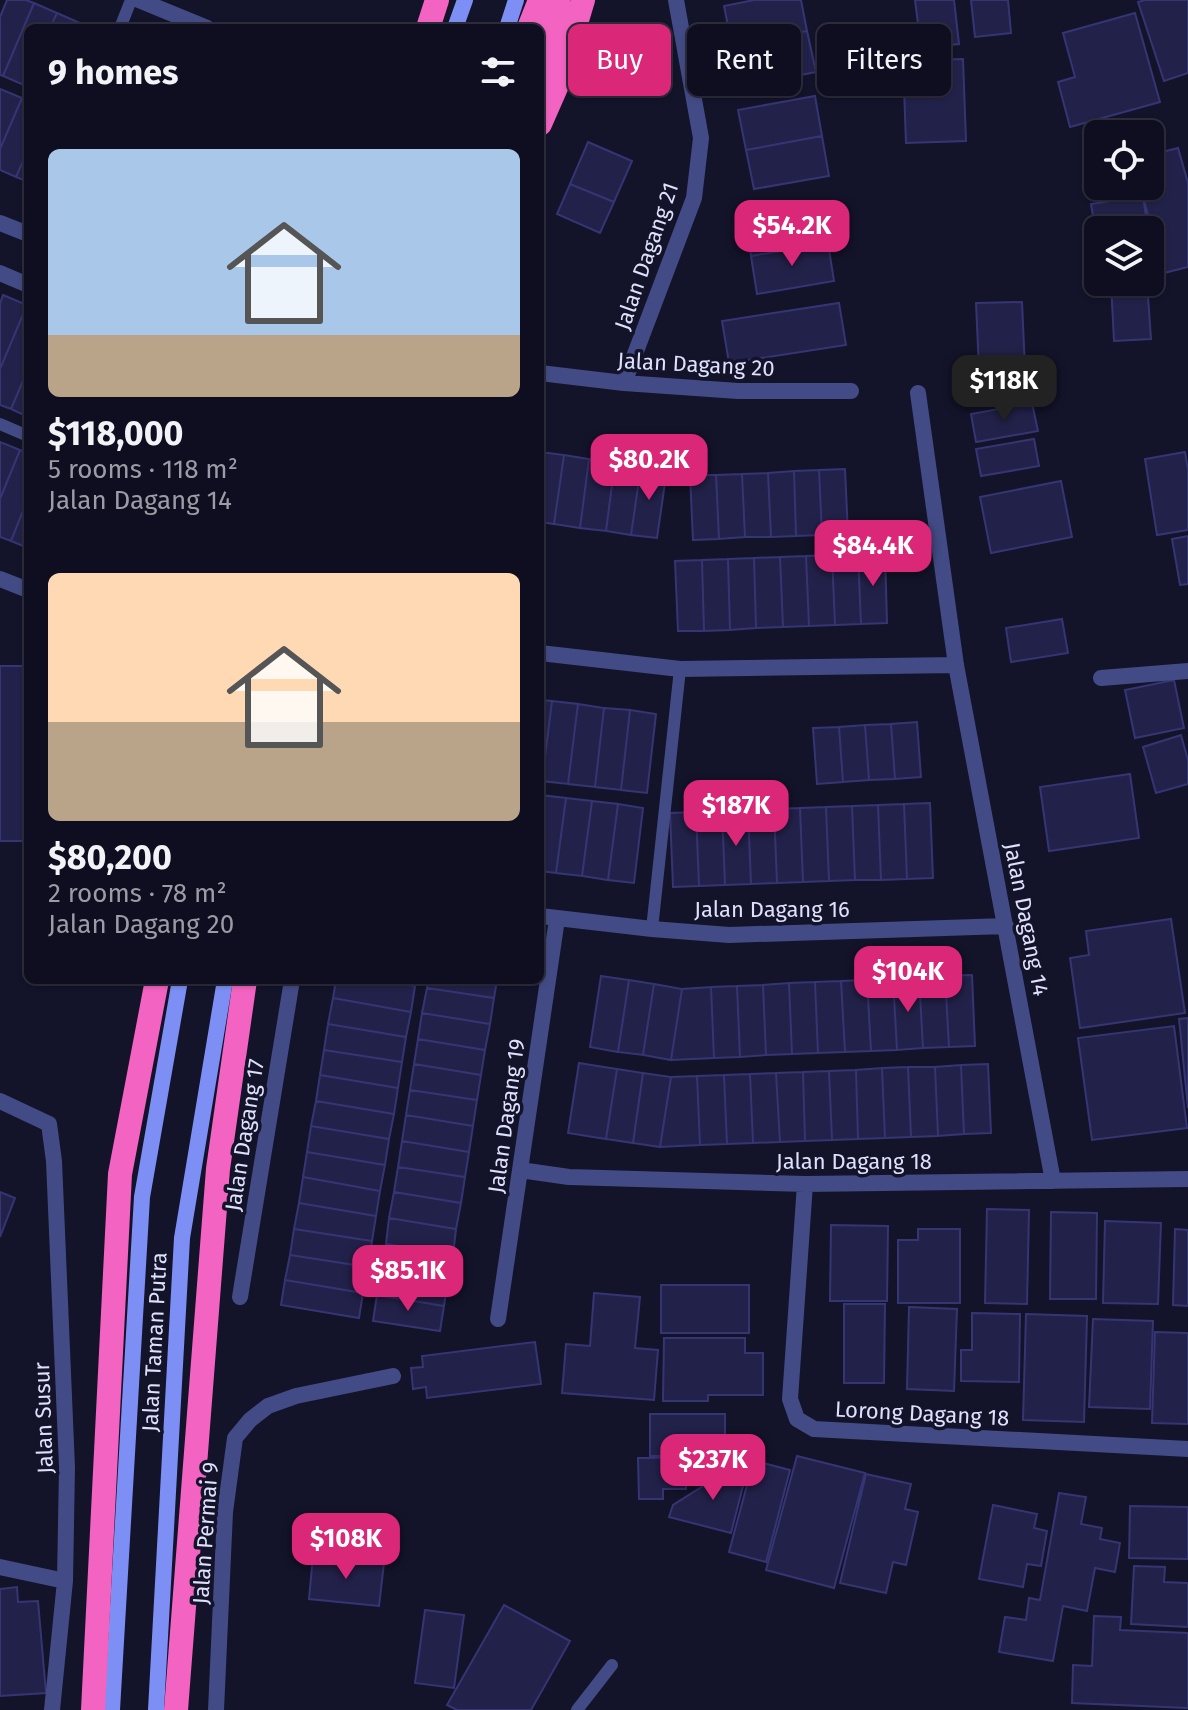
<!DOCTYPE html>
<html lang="en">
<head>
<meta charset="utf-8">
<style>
	:root { --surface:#0e0e20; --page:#1c1c2d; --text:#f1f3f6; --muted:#9b9ca5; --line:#2e2e3e; --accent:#db2777 }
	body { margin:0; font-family:"Fira Sans",sans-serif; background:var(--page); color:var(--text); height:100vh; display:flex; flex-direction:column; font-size:30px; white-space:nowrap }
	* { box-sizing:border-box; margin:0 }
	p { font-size:26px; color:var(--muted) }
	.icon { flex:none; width:44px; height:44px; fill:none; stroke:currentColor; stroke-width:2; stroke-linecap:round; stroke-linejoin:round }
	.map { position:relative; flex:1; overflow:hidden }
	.side { position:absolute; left:24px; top:24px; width:520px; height:960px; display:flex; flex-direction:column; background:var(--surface); border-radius:12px; box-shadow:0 2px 6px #0004,0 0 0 2px var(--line) }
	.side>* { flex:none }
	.guide { position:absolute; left:568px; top:24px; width:500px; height:72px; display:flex; gap:16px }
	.tools { position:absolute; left:1084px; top:120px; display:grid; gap:16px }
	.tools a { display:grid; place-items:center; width:80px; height:80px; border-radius:12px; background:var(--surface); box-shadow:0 2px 6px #0004,0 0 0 2px var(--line); font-size:40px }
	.price { position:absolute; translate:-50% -68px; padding:0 18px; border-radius:16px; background:var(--accent); color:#fff; font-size:26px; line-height:52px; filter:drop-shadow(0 2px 4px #0008) }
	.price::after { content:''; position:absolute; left:50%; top:48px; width:24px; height:18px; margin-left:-12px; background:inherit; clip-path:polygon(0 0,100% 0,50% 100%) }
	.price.current { background:#222; color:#fff }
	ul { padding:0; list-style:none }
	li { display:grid; align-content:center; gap:16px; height:424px; padding:0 24px }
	li span { display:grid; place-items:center; height:248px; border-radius:12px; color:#555 }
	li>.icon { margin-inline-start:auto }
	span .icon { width:144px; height:144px; fill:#fffc; stroke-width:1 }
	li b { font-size:34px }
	h2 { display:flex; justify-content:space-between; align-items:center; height:96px; padding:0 24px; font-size:34px }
	.chip { padding:0 28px; border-radius:12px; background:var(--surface); box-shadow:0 2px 6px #0004,0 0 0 2px var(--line); font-size:28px; line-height:72px }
	.chip.current { background:var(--accent); color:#fff }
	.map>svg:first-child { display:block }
</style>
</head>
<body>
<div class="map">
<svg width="1188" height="1710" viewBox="0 0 1188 1710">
	<rect width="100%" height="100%" fill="#13132a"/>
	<path fill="#222149" stroke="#363573" stroke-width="2" d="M7,0H26L34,3L3,76L0,75V17Z
		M754,0H801L807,31L732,46L724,6Z
		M915,0H954L959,44L921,48Z
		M971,0H1008L1011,33L975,37Z
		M1145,0H1188V73L1164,81L1138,2Z
		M34,3L57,13L50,28H28V80L26,86L3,76Z
		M57,13L80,23L78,28H50Z
		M1135,13L1160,102L1070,127L1058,82L1075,77L1063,33Z
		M807,31L816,72L740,87L732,46Z
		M963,59L966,141L906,143L903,61Z
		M0,89L22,98L0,149Z
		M815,96L822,136L746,150L738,110Z
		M22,98L28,101V150L16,177L0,170V149Z
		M822,136L829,176L754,189L746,150Z
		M588,142L632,161L614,202L570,184Z
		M1178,148L1188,183V267L1164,273L1140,186H1150V155Z
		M28,150V182L16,177Z
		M570,184L614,202L600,233L557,214Z
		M1143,196L1148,230H1098V245L1091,204Z
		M821,203L828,243L751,256L744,216Z
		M828,243L834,281L757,294L751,256Z
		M1147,282L1151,339L1114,341L1111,283Z
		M3,295L27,305L0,369V304Z
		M1022,302L1025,369L1035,368L1036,391L963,394L962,370L979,369L976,303Z
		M839,303L846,345L729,363L722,321Z
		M27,305L28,369L11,409L0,405V369Z
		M28,369V417L11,409Z
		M1032,403L1038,431L976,442L971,414Z
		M1034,439L1039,466L981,476L976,449Z
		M0,442L20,450L0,499Z
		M20,450L28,453V498L11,541L0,537V499Z
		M540,452L564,455L554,524L540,522Z
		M1185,452L1188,470V530L1157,535L1145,459Z
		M564,455L589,459L580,528L554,524Z
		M589,459L615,462L606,531L580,528Z
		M615,462L641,466L631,535L606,531Z
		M641,466L667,469L657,538L631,535Z
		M845,469L848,534L822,535L819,470Z
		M819,470L822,535L796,536L794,471Z
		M794,471L796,536L771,537L768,473Z
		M768,473L771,537H745L742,474Z
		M742,474L745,537L719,539L716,475Z
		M690,475H716L719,539L693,540Z
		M1061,481L1072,537L991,553L980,497Z
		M28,498V548L11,541Z
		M1188,536V584L1180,585L1172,539Z
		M885,553L887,623L861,624L858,554Z
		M858,554L861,624L835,625L832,555Z
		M832,555L835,625L809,626L806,556Z
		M806,556L809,626L783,627L780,557Z
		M780,557L783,627L756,628L754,558Z
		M754,558L756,628L730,630L728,559Z
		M728,559L730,630L704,631L702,560Z
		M702,560L704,631H678L675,561Z
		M1062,619L1068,653L1011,662L1006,628Z
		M0,666H28V841H0Z
		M1174,680L1184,728L1135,738L1125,690Z
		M540,700L552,701L542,781H540Z
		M552,701L578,704L568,784L542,781Z
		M578,704L604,708L595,787L568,784Z
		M604,708L630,710L621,790L595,787Z
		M630,710L656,714L647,793L621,790Z
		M917,722L921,777L895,779L891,724Z
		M891,724L895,779L869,780L865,725Z
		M865,725L869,780L843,782L839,727Z
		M839,727L843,782L817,784L813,728Z
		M1181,735L1188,760V784L1156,793L1143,747Z
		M1130,774L1139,838L1049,851L1040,787Z
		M540,795L566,798L556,873L540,871Z
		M566,798L592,801L582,876L556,873Z
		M592,801L618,804L608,880L582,876Z
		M930,803L933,878L907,879L904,804Z
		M618,804L643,808L634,883L608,880Z
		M904,804L907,879L881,880L878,805Z
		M878,805L881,880H855L852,806Z
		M852,806L855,880L829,881L826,807Z
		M826,807L829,881L803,882L800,808Z
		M800,808L803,882L777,883L774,809Z
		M774,809L777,883L751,884L748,810Z
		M748,810L751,884L725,885L722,811Z
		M722,811L725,885L699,886L696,812Z
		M696,812L699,886L673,887L670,813Z
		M1171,919L1185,1013L1080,1028L1070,958L1089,955L1086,931Z
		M972,975L975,1046L949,1047L945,976Z
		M601,976L629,980L618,1052L590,1047Z
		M945,976L949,1047L923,1048L919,977Z
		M919,977L923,1048L897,1050L893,979Z
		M893,979L897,1050L871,1051L867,980Z
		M336,980H380L415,986L411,1012L333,998Z
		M380,980H416L415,986Z
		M428,980H497L494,998L427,988Z
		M629,980L654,984L643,1055L618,1052Z
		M867,980L871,1051L845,1052L841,981Z
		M841,981L845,1052L818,1053L815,982Z
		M815,982L818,1053L792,1054L789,983Z
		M789,983L792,1054L766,1055L763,985Z
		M654,984L682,989L671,1060L643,1055Z
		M763,985L766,1055L740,1057L737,986Z
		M737,986L740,1057L714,1058L711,987Z
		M711,987L714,1058L671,1060L682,989Z
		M427,988L494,998L490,1024L422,1013Z
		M333,998L411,1012L406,1037L328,1024Z
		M422,1013L490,1024L485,1050L418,1039Z
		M1188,1018V1108L1179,1019Z
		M328,1024L406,1037L402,1062L324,1050Z
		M1174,1026L1187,1128L1092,1140L1078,1038Z
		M418,1039L485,1050L481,1075L414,1064Z
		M324,1050L402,1062L398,1088L320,1075Z
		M579,1063L617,1069L606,1139L568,1133Z
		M414,1064L481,1075L477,1100L410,1090Z
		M988,1064L991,1133L964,1134L961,1065Z
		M961,1065L964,1134L938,1136L935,1067Z
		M908,1067H935L938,1136L911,1137Z
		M908,1067L911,1137L885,1138L882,1068Z
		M882,1068L885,1138L858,1139L856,1070Z
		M617,1069L643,1073L633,1143L606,1139Z
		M856,1070L858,1139L832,1140L829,1071Z
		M829,1071L832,1140L805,1141L803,1072Z
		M803,1072L805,1141L780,1142L776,1073Z
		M643,1073L671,1077L660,1147L633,1143Z
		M776,1073L780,1142L753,1143L750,1074Z
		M750,1074L753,1143L727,1144L724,1075Z
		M320,1075L398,1088L394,1114L316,1101Z
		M724,1075L727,1144L700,1145L697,1076Z
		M697,1076L700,1145L660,1147L671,1077Z
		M410,1090L477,1100L473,1126L406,1115Z
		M316,1101L394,1114L389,1139L311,1126Z
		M406,1115L473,1126L469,1152L402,1141Z
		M311,1126L389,1139L385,1165L307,1152Z
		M402,1141L469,1152L465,1177L398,1167Z
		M307,1152L385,1165L380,1191L303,1177Z
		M398,1167L465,1177L461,1203L394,1192Z
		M303,1177L380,1191L376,1216L299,1203Z
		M0,1192L15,1198L0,1237Z
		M394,1192L461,1203L456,1229L389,1218Z
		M299,1203L376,1216L372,1241L294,1229Z
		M987,1209L1029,1210L1027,1304L985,1303Z
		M1051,1212L1097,1213L1096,1299H1050Z
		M389,1218L456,1229L453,1255L386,1244Z
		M1105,1221L1161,1223L1158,1304L1103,1303Z
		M831,1225L888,1226L887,1301H830Z
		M294,1229L372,1241L368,1267L290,1255Z
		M918,1229H960V1303H898V1240H918Z
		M1175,1229L1188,1230V1306L1173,1305Z
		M386,1244L453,1255L448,1280L381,1270Z
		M290,1255L368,1267L363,1293L285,1280Z
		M381,1270L448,1280L444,1306L377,1295Z
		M285,1280L363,1293L359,1318L281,1305Z
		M661,1285H749V1333H661Z
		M594,1293L640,1297L635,1348L658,1350L654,1400L562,1393L566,1344L590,1346Z
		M377,1295L444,1306L440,1331L373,1321Z
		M844,1304H885L884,1383H844Z
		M909,1307L957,1309L954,1391L907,1389Z
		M972,1313L1020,1314L1019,1382L961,1381V1350H972Z
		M1026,1314L1087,1316L1084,1422L1023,1420Z
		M1093,1319L1153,1321L1150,1409L1089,1407Z
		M1155,1332L1188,1333V1424L1152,1423Z
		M664,1338H745V1353H763V1395H708V1401H663Z
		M535,1342L541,1384L427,1398L426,1387L413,1389L411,1368L423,1367L422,1356Z
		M650,1414H725V1456H650Z
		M797,1456L865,1473L834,1588L766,1570Z
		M710,1457L711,1480L686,1481V1489H663V1499H639L638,1458Z
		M763,1463L790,1470L766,1562L729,1552L750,1474L760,1477Z
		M724,1468L746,1474L731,1533L669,1517L673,1505L711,1481Z
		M866,1474L911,1484L905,1509L918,1512L906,1565L893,1562L886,1593L840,1583Z
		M1059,1493L1086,1497L1081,1524L1102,1528L1100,1539L1120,1543L1115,1572L1095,1568L1087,1611L1063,1606L1053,1661L999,1652L1005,1617L1026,1620L1029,1598L1040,1600Z
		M993,1505L1037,1514L1034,1528L1047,1531L1041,1566L1027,1564L1023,1587L979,1579Z
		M1130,1506L1188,1507V1559L1129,1558Z
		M313,1556L384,1563L379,1606L309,1599Z
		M1134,1566L1165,1567L1164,1582L1188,1583V1627L1131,1624Z
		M17,1587L18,1602L38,1601L46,1693L0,1696V1589Z
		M504,1605L570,1641L531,1710H457L447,1705Z
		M425,1610L464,1615L454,1688L415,1683Z
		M1094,1616L1121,1617L1120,1630L1188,1633V1708L1072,1703L1073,1665L1092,1666Z"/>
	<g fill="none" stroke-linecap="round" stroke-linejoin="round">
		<path stroke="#424b85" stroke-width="12" d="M120,28L131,0
			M0,424L28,436
			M652,929L680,669
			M577,1710L612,1665"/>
		<path stroke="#424b85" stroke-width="16" d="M139,0L207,28
			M0,223L28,234
			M0,273L28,285
			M540,373L624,383L738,391H851
			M624,383L694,198L701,138L676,0
			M918,393L956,665L1053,1181
			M0,579L28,590
			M540,653L680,669L956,665
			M1101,678L1188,671
			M540,916L652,929L729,935L1006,926
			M0,1101L49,1124L54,1161L67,1467L65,1581L52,1710
			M520,1170L569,1177L805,1184L1188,1179
			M805,1184L790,1399L797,1419L814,1429L1188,1449
			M240,1297L292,980
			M498,1319L557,919
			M0,1567L65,1581
			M216,1710L225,1512L235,1438L250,1420L268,1406L296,1396L393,1376"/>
		<path stroke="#7d8ff5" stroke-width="16" d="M455,28L465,0
			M507,28L516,0
			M112,1710L142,1197L180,980
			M156,1710L182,1238L225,980"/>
		<path stroke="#f363c1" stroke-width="24" d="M428,28L437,0
			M529,28L540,0
			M540,79L558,0
			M540,124L558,83L583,0
			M93,1710L120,1174L157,980
			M176,1710L218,1169L245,980"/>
	</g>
	<g text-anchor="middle" stroke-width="7" stroke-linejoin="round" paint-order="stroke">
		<g font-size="22" fill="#dee0fc" stroke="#13132a">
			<text transform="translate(646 256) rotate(-71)" y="8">Jalan Dagang 21</text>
			<text transform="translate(696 364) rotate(3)" y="8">Jalan Dagang 20</text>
			<text x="772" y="917">Jalan Dagang 16</text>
			<text transform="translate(1027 919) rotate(79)" y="8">Jalan Dagang 14</text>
			<text transform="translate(506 1116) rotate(-82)" y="8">Jalan Dagang 19</text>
			<text transform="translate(244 1135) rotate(-81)" y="8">Jalan Dagang 17</text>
			<text x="854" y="1169">Jalan Dagang 18</text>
			<text transform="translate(154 1342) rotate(-87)" y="8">Jalan Taman Putra</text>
			<text transform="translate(922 1413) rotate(3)" y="8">Lorong Dagang 18</text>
			<text transform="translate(43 1418) rotate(-92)" y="8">Jalan Susur</text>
			<text transform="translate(205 1533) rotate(-86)" y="8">Jalan Permai 9</text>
		</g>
	</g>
</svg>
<div class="tools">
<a><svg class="icon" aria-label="locate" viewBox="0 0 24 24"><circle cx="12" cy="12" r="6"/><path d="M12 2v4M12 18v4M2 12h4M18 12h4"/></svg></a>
<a><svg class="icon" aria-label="layers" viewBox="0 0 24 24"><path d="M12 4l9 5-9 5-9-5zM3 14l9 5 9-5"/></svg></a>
</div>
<b class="price" style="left:792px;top:268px">$54.2K</b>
<b class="price current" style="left:1004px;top:423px">$118K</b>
<b class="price" style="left:649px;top:502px">$80.2K</b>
<b class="price" style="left:873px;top:588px">$84.4K</b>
<b class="price" style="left:736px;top:848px">$187K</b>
<b class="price" style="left:908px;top:1014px">$104K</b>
<b class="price" style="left:408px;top:1313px">$85.1K</b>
<b class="price" style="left:713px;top:1502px">$237K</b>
<b class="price" style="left:346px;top:1581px">$108K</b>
<div class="guide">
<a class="chip current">Buy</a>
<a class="chip">Rent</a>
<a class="chip">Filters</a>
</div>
<section class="side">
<h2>9 homes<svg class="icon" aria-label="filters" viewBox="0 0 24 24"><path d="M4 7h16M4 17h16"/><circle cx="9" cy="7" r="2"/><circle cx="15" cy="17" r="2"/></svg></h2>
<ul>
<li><span style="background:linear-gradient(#a9c7e8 75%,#b9a48a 0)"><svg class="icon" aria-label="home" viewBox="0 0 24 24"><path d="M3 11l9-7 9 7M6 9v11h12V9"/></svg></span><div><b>$118,000</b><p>5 rooms · 118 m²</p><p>Jalan Dagang 14</p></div></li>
<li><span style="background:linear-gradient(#ffd9b3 60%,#b9a48a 0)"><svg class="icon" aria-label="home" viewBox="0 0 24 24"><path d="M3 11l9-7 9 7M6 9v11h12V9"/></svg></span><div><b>$80,200</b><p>2 rooms · 78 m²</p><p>Jalan Dagang 20</p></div></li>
</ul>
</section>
</div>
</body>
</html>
